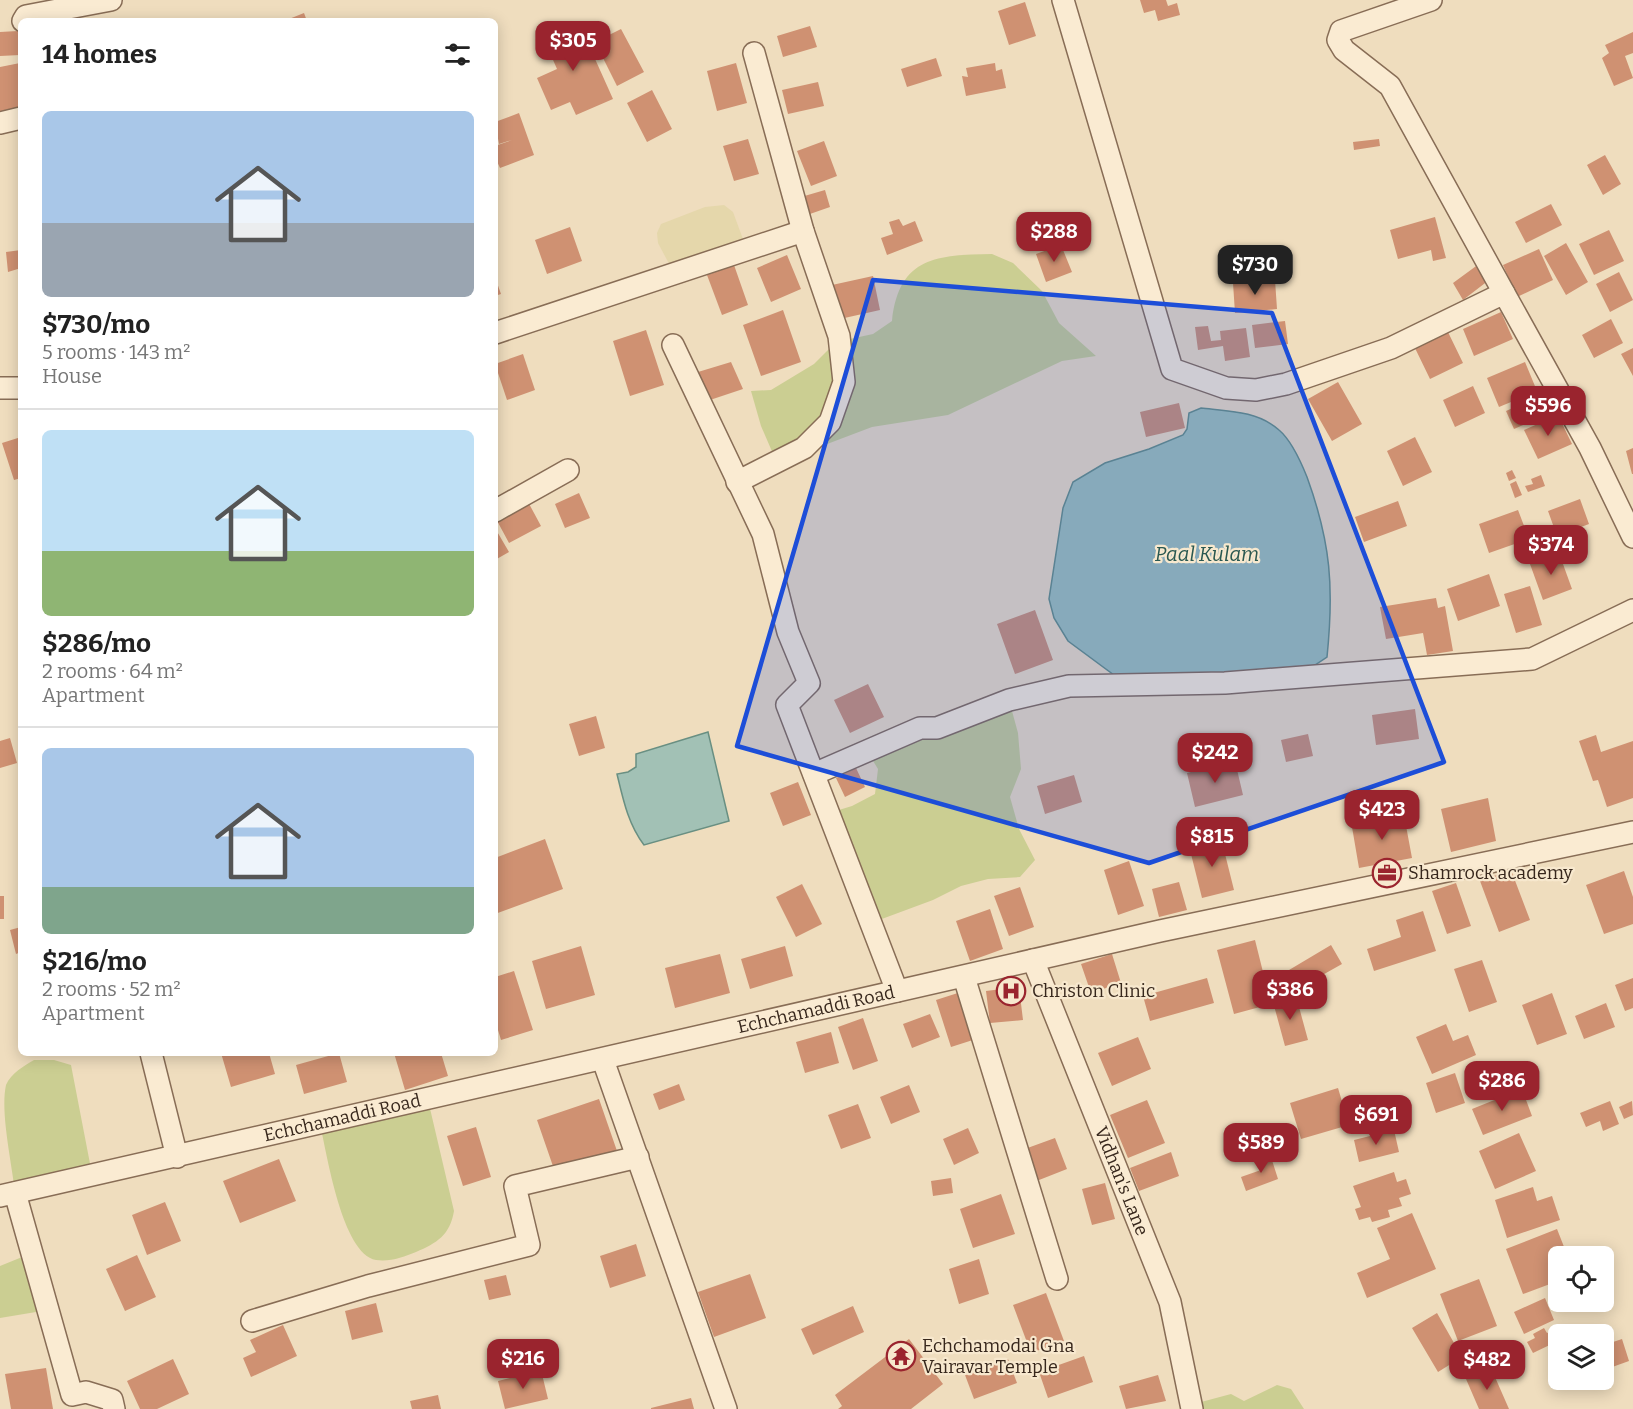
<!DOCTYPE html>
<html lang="en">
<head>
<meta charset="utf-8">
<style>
	:root { --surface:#fff; --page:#f2f2f2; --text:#222; --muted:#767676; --line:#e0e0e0; --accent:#9a242e }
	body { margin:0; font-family:Bitter,serif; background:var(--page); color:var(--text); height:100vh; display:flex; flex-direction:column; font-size:22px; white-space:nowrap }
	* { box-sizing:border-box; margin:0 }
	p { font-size:20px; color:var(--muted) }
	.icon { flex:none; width:33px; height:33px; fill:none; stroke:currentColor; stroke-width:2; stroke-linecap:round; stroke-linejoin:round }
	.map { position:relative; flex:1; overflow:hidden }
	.panel { position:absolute; left:18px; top:18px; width:480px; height:1038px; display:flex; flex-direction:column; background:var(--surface); border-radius:9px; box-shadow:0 3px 15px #0003 }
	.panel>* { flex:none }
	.tools { position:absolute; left:1548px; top:1246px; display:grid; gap:12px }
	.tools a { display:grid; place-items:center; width:66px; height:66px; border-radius:9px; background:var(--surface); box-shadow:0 3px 15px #0003; font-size:30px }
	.price { position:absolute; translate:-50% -51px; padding:0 14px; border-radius:12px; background:var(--accent); color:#fff; font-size:20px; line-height:39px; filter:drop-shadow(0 2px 3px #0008) }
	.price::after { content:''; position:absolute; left:50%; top:36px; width:18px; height:14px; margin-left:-9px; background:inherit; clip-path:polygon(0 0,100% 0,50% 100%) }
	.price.on { background:#222; color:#fff }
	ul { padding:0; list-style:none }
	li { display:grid; align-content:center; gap:12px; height:318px; padding:0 24px }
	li+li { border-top:2px solid var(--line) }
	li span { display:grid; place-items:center; height:186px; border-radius:9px; color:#555 }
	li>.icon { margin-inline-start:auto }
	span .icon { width:108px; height:108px; fill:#fffc; stroke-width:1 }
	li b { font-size:26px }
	h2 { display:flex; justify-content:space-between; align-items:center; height:72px; padding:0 24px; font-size:26px }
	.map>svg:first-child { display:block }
</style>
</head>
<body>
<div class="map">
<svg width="1633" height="1409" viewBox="0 0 1633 1409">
	<rect width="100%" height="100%" fill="#efddbe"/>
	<path fill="#e5d7ab" d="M724,205L733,212L747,250L675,275L658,243L657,233L661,224L705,207Z"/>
	<path fill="#cbce92" d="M992,254L1013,263L1042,291L1059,323L1096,356L1062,361L948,415L872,427L777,463L761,426L751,391L771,390L814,364L836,342L873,334L892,321C899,256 938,255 992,254Z
		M1009,700L1018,733L1021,769L1010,797L1019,829L1035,860L1020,877L988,879L961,886L933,900L871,923L829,813L852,806L875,794L878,769L867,751Z
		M34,1060H54L71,1065L92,1174L15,1193C12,1163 0,1113 6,1085C11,1073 24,1066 34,1060Z
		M428,1100L454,1211C450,1235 437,1243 416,1252C404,1257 390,1262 376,1260C342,1254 327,1154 320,1124Z
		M32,1253L48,1310L0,1318V1266Z
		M1277,1385L1291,1389L1304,1409H1192L1190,1405L1231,1394L1244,1401Z"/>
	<path fill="#a2c1b5" stroke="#698f82" stroke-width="1.5" d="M1201,408C1228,411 1258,411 1279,430C1292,441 1301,462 1307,477C1331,543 1334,588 1327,657L1306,671L1114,675L1068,641L1054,618L1049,599L1063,508L1073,482L1105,463L1149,449L1183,435L1187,429L1189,413Z
		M708,732L729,821L644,845C628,824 623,799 617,774L628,772L636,767V754Z"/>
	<path fill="#cf9172" d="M1140,0H1166L1168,6L1177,3L1180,15L1158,21L1155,10L1144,13Z
		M1025,2L1036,36L1009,45L998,11Z
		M304,13L307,21H284Z
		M578,21L613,99L576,115L570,102L551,110L537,78L557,69L543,37Z
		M810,26L817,47L783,57L777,36Z
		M621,29L644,72L617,86L595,42Z
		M18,31L20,55L0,56V32Z
		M1633,32V53L1625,56L1633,78L1614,86L1602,58L1609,53L1605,45Z
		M936,58L942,76L907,87L901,69Z
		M20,63L21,111L0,115V67Z
		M736,63L747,103L717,111L707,71Z
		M995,63L996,71L1002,69L1006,88L966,96L962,76L968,77L966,68Z
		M818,82L824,106L788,114L782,90Z
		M652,90L672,129L647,142L627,103Z
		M519,113L534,155L500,168L495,157V146L512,140L499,144L495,122Z
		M748,139L759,174L734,181L723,146Z
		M1379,139L1380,146L1354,150L1353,142Z
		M824,141L837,176L811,186L797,151Z
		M1605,155L1621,184L1603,195L1587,165Z
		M825,190L830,207L807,215L801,197Z
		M1551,204L1562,225L1526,243L1515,222Z
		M1435,217L1446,258L1433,261L1431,250L1398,259L1390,230Z
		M899,219L903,226L915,221L923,241L887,255L881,238L893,234L889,222Z
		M570,227L582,261L547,274L535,240Z
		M1609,230L1624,261L1594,275L1579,244Z
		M1566,243L1588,282L1566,295L1544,256Z
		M1061,245L1072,272L1046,282L1036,254Z
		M1539,249L1553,280L1517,297L1503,265Z
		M21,250V268L8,272L6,252Z
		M787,255L801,289L771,302L757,268Z
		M1483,261L1493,277L1463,300L1453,283Z
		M734,265L748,305L722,315L707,275Z
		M1619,272L1633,300L1610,312L1596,284Z
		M873,276L880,310L840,319L832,285Z
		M495,277L501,294L495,296Z
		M1275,280L1277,309L1235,313L1233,283Z
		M783,310L801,362L761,376L743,325Z
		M1501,312L1513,339L1474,356L1463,329Z
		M1611,319L1623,343L1594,358L1582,335Z
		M1285,321L1288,344L1255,348L1252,325Z
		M1208,326L1211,341L1221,340L1220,331L1246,328L1250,357L1225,361L1223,346L1198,350L1195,327Z
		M646,330L664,385L630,396L613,341Z
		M1447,330L1463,363L1430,379L1414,346Z
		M1633,348V376L1621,354Z
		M523,354L535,390L507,400L495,364Z
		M731,362L743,389L710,400L698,372Z
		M1525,362L1537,391L1499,407L1487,378Z
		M1338,382L1362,424L1332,441L1308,399Z
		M1473,386L1485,413L1455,427L1443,400Z
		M1544,394L1552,412L1514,429L1506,411Z
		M1179,403L1185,428L1146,437L1140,412Z
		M1558,415L1572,444L1538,459L1524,430Z
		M21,437V478L14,480L2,443Z
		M1415,437L1432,472L1403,486L1387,451Z
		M1633,448V474H1632L1626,451Z
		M1512,470L1516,478L1509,481L1506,473Z
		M1541,475L1545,486L1528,492L1525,486L1533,484L1531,479Z
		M1516,481L1522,495L1515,498L1510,484Z
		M579,493L590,518L565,528L555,504Z
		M1580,499L1589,524L1557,536L1548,511Z
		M527,500L541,526L509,543L495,517Z
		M1398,501L1407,526L1364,542L1355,517Z
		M1518,510L1529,539L1489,553L1479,524Z
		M495,528L509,552L495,560Z
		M1559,553L1572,589L1543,600L1530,564Z
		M1489,574L1500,606L1458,621L1447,589Z
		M1530,586L1542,625L1516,633L1504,594Z
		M1436,598L1438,608L1445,606L1453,651L1427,655L1423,633L1386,639L1380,607Z
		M1035,610L1053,660L1015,674L997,624Z
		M868,684L884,717L850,733L834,700Z
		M1415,709L1419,739L1376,745L1372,715Z
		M596,716L605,748L579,756L569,724Z
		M1308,734L1313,756L1286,762L1281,740Z
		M1596,735L1601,752L1633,741V798L1607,807L1598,780L1593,781L1579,741Z
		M10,738L17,763L0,768V741Z
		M1235,761L1243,795L1195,807L1187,773Z
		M856,768L865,787L845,797L836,778Z
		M1074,775L1082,802L1045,814L1037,786Z
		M798,782L811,815L783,826L770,793Z
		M1488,798L1496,841L1451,852L1441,809Z
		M1373,814L1376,820L1404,815L1412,858L1359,868L1352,827L1365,825L1364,816Z
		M1221,838L1234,890L1202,898L1189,846Z
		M545,839L563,889L495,914V858Z
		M1129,861L1144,906L1118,915L1104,870Z
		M1511,870L1530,920L1499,932L1480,881Z
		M1624,871L1633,897V924L1604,934L1586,885Z
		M1179,882L1187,910L1159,917L1152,889Z
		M1456,883L1471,926L1447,934L1432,891Z
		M802,884L822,924L796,937L776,897Z
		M1020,887L1034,927L1009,936L994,896Z
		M0,896H4V919H0Z
		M990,909L1003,949L970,961L956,921Z
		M1423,911L1436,951L1374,971L1367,949L1401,937L1396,920Z
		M21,927V952L16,954L10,930Z
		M1255,940L1271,1004L1234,1014L1217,950Z
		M1331,945L1342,964L1294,991L1284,973Z
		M581,946L595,995L546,1009L532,961Z
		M785,946L793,976L750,989L741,959Z
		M720,954L730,993L675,1008L665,968Z
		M1112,954L1121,983L1091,993L1081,964Z
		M1482,960L1497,1002L1469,1012L1454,969Z
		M514,971L533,1030L501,1040L495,1020V977Z
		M1207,978L1214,1003L1150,1021L1143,996Z
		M1633,978V1008L1625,1011L1615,985Z
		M1019,987L1023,1020L990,1023L986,991Z
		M961,992L976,1039L951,1047L936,1000Z
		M1552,993L1567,1034L1537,1045L1522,1005Z
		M1296,996L1308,1040L1285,1046L1273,1002Z
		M1606,1003L1615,1027L1584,1039L1575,1016Z
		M930,1014L940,1037L912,1048L903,1024Z
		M863,1018L878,1061L853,1070L838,1027Z
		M1446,1024L1453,1041L1468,1035L1476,1055L1432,1074L1416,1037Z
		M831,1032L839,1063L805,1073L796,1042Z
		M1138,1037L1151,1069L1112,1086L1098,1053Z
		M221,1053H269L275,1074L231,1087Z
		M339,1053L347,1082L304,1094L296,1065Z
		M394,1053H441L448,1076L405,1090Z
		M1455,1073L1465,1103L1436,1113L1426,1083Z
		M679,1084L685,1100L659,1110L653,1094Z
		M909,1085L920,1112L891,1124L880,1097Z
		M1338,1088L1349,1125L1301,1139L1290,1103Z
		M1522,1089L1532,1116L1483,1135L1472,1109Z
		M599,1099L617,1151L555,1172L537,1120Z
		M1147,1100L1165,1143L1128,1158L1110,1115Z
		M1610,1101L1619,1124L1603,1131L1600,1121L1586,1127L1580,1113Z
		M1632,1101L1633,1115L1624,1119L1619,1107Z
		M858,1104L871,1138L841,1149L828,1115Z
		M476,1127L491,1177L463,1186L447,1136Z
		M968,1128L979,1153L954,1165L943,1139Z
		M1394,1130L1399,1152L1359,1162L1354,1140Z
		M1519,1133L1536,1171L1495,1189L1479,1151Z
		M1055,1138L1067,1169L1034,1182L1022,1150Z
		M1171,1152L1179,1176L1139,1191L1130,1168Z
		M1270,1154L1278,1179L1246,1191L1241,1177L1261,1170L1257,1159Z
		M279,1159L296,1201L240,1223L223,1181Z
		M1394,1172L1397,1182L1406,1179L1411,1194L1399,1198L1402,1206L1388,1210L1390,1217L1372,1222L1370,1217L1359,1220L1355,1209L1361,1207L1353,1186Z
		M951,1178L953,1193L933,1196L931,1181Z
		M1105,1183L1115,1219L1092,1225L1082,1189Z
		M1533,1187L1537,1201L1552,1196L1560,1220L1507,1238L1495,1200Z
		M1001,1194L1015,1234L973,1248L960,1209Z
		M165,1202L181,1241L147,1255L132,1215Z
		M1412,1213L1436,1269L1367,1298L1357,1273L1390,1259L1377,1228Z
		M1557,1229L1568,1257H1558V1281L1523,1294L1506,1249Z
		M636,1244L646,1276L610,1288L600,1256Z
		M137,1255L156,1297L125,1311L106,1269Z
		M979,1259L989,1294L959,1304L949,1269Z
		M750,1274L766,1318L714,1337L698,1292Z
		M506,1275L511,1295L489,1300L484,1280Z
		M1479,1279L1497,1326L1458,1341L1440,1294Z
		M1046,1293L1064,1341L1031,1353L1013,1305Z
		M1545,1298L1554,1320L1524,1334L1514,1312Z
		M376,1303L383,1332L352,1340L345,1311Z
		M853,1306L864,1332L813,1355L801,1329Z
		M1437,1313L1462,1357L1438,1372L1412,1328Z
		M283,1325L297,1356L251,1377L243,1358L256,1352L250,1340Z
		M1544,1328L1547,1333L1557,1329L1560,1335L1558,1341L1533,1353L1527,1342L1535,1338L1533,1334Z
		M909,1339L943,1384L911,1409H838L842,1406L835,1395Z
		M1622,1339L1629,1361L1604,1370V1345Z
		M1084,1356L1093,1382L1048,1398L1039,1372Z
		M173,1359L189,1394L157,1409H140L127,1381Z
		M1008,1359L1017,1383L974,1399L965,1375Z
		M46,1368L53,1409H11L5,1374Z
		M1491,1368L1509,1409H1479L1466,1379Z
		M541,1370L548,1399L505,1409L498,1381Z
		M1158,1375L1166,1401L1126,1409L1119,1386Z
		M438,1395L441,1409H412L410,1401Z
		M691,1398L694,1409H651V1408Z"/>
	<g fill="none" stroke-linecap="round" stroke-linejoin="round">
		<g stroke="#886d56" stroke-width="24">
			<g id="minor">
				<path d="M1063,0L1172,369L1226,388L1256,390L1286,384L1391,348L1504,293L1590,448L1633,537"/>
				<path d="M1431,0L1341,31L1338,40L1344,50L1390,86L1504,293"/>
				<path d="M23,21L26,16L111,0"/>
				<path d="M0,123L21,118"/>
				<path d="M495,333L803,231"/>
				<path d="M673,345L763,534L788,632L809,683L787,705L897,991"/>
				<path d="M0,388H21"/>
				<path d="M737,482L804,448L830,422L844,382L839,336L803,231L754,53"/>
				<path d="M495,511L568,470"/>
				<path d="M814,774L920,728H937L1009,700L1069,686L1225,683L1532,659L1633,610"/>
				<path id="s1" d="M1033,960L1170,1302L1192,1409"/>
				<path d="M964,977L1057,1279"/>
				<path d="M151,1053L177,1157"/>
				<path d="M603,1060L726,1409"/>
				<path d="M15,1193L72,1395L86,1392L112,1400L114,1409"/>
				<path id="s2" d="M0,1196L1160,931L1633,832"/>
				<path d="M252,1321L368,1286L529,1245L515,1186L638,1157"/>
			</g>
		</g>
		<use href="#minor" stroke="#faebd2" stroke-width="21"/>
	</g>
	<path fill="#1d4ed8" fill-opacity="0.2" stroke="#1d4ed8" stroke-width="4.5" stroke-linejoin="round" d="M873,280L1272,313L1444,762L1149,863L737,746Z"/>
	<defs>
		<g id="office-ring" transform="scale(1.5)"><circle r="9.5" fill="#f7e8ce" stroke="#9a242e" stroke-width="1.5"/><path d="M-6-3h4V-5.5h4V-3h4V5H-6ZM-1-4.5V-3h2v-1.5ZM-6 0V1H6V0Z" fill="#9a242e"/></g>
		<g id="hospital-ring" transform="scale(1.5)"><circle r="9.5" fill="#f7e8ce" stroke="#9a242e" stroke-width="1.5"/><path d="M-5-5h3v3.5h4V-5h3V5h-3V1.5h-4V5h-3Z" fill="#9a242e"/></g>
		<g id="temple-ring" transform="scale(1.5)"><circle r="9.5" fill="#f7e8ce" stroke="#9a242e" stroke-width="1.5"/><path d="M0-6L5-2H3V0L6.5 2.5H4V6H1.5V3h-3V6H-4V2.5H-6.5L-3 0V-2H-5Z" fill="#9a242e"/></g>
	</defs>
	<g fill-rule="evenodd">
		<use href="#office-ring" x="1387" y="873"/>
		<use href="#hospital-ring" x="1011" y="991"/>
		<use href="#temple-ring" x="901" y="1356"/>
	</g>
	<g text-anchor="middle" stroke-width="4.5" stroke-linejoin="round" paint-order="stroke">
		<g font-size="18" fill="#37271c" stroke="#f7e8ce" text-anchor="start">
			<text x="1408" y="879">Shamrock academy</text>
			<text x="1032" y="997">Christon Clinic</text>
			<text x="922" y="1352">Echchamodai Gna<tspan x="922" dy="21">Vairavar Temple</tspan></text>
		</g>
		<g font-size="18" fill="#37271c" stroke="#f7e8ce">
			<text dy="6" stroke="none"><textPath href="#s2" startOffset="837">Echchamaddi Road</textPath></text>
			<text dy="6" stroke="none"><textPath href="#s2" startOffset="351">Echchamaddi Road</textPath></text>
			<text dy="6" stroke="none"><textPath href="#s1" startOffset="238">Vidhan's Lane</textPath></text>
		</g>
		<g font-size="20" font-style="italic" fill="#2a5851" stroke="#f7e8ce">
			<text x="1207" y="561">Paal Kulam</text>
		</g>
	</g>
</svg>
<div class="tools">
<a><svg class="icon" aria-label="locate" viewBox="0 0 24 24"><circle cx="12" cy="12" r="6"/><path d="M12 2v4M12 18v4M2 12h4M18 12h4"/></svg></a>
<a><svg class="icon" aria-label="layers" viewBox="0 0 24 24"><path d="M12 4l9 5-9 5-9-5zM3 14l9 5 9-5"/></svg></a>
</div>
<b class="price" style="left:573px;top:72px">$305</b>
<b class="price" style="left:1054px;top:263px">$288</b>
<b class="price on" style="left:1255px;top:296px">$730</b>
<b class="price" style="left:1548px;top:437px">$596</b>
<b class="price" style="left:1551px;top:576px">$374</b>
<b class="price" style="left:1215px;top:784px">$242</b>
<b class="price" style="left:1382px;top:841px">$423</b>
<b class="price" style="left:1212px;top:868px">$815</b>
<b class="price" style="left:1290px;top:1021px">$386</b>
<b class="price" style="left:1502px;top:1112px">$286</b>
<b class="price" style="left:1376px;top:1146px">$691</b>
<b class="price" style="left:1261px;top:1174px">$589</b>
<b class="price" style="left:523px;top:1390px">$216</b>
<b class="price" style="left:1487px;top:1391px">$482</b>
<section class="panel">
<h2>14 homes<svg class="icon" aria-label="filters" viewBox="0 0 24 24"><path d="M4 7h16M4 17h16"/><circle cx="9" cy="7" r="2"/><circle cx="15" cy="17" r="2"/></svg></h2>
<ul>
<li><span style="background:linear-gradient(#a9c7e8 60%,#9aa5b1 0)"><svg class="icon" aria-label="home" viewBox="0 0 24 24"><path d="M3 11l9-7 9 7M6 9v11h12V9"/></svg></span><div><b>$730/mo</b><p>5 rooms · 143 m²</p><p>House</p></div></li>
<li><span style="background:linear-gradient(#bfe0f5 65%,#8fb573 0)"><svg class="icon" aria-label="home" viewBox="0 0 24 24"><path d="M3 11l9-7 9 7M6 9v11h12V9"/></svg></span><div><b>$286/mo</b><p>2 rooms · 64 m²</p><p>Apartment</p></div></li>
<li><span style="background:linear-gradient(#a9c7e8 75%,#7fa58c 0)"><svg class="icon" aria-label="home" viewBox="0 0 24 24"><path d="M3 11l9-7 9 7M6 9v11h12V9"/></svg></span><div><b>$216/mo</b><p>2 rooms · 52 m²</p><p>Apartment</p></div></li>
</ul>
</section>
</div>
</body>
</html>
